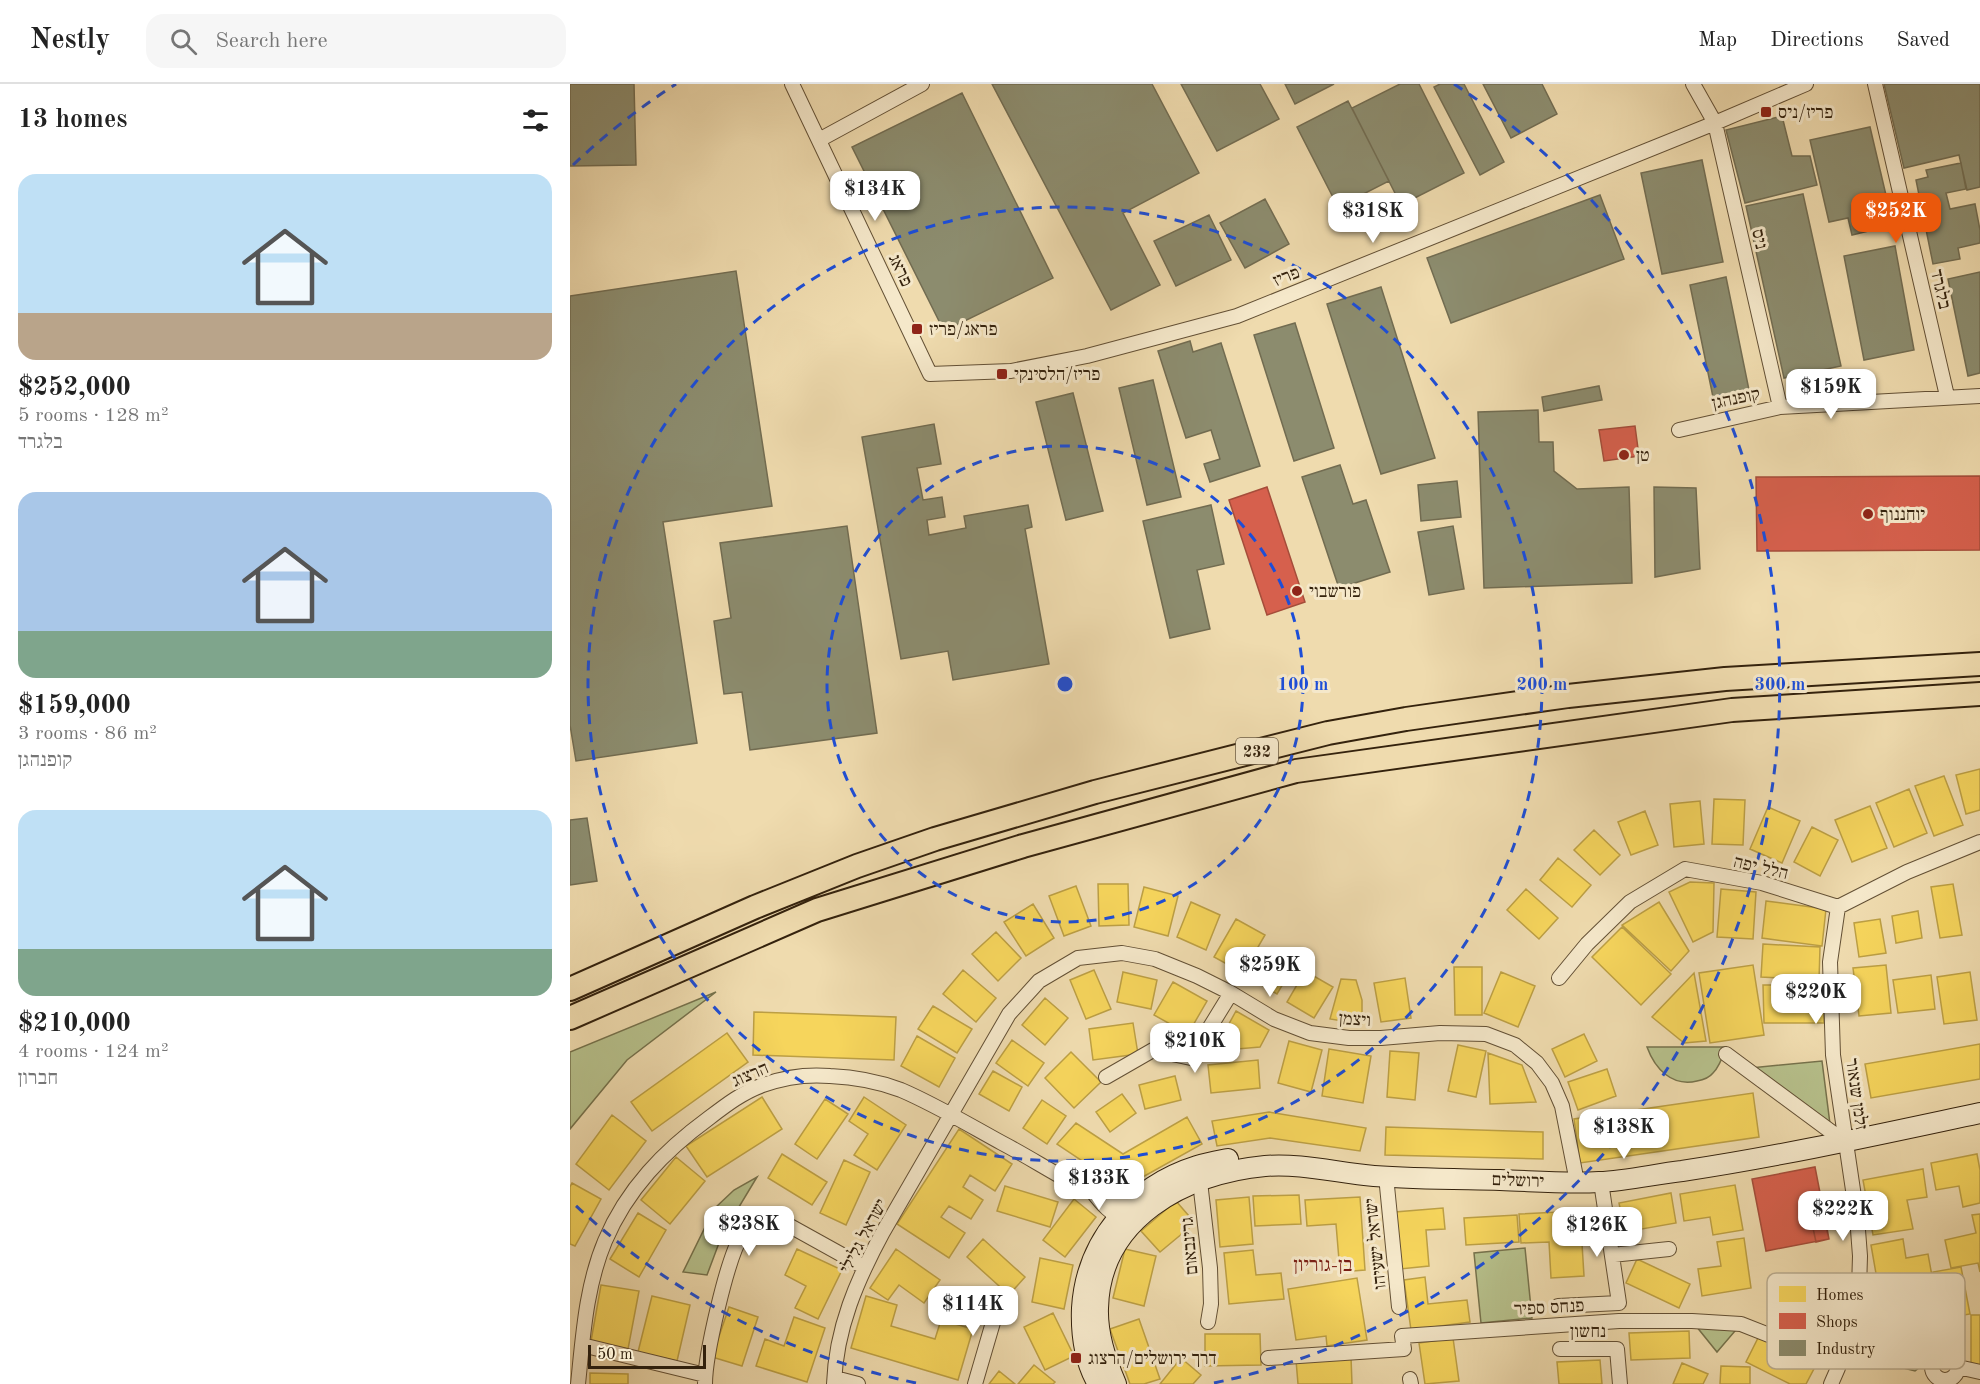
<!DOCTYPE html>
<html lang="en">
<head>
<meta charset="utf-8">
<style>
	:root { --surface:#fff; --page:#f6f6f6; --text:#222; --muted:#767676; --line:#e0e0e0; --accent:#ea580c }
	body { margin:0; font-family:"Old Standard TT","Frank Ruhl Libre",serif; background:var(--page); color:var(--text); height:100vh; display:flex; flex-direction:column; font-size:22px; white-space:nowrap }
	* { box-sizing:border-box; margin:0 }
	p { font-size:20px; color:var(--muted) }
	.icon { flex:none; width:33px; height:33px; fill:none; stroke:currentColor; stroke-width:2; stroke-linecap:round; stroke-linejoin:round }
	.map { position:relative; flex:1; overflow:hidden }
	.details { display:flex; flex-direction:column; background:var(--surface); width:570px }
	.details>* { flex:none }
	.scale { position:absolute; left:18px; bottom:15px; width:118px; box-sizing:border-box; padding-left:6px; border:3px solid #34220d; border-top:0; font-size:16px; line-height:21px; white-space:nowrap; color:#34220d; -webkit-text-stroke:4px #f5e8ca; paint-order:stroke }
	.price { position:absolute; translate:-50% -51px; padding:0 14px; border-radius:12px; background:#fff; color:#222; font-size:20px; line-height:39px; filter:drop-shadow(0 2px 3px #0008) }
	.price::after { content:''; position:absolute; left:50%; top:36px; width:18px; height:14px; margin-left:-9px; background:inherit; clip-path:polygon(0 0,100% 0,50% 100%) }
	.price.on { background:var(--accent); color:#fff }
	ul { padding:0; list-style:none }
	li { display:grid; align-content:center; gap:12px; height:318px; padding:0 18px }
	li span { display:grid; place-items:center; height:186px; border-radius:18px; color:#555 }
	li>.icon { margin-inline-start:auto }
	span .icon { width:108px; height:108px; fill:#fffc; stroke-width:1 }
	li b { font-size:26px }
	h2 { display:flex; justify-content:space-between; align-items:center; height:72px; padding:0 18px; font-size:26px }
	header { display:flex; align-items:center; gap:36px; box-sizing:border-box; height:84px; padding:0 30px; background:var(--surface); border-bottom:2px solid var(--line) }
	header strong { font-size:28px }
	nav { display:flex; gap:33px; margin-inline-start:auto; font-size:21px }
	.search { width:420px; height:54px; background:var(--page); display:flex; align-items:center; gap:15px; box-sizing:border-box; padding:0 21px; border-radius:18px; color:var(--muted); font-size:22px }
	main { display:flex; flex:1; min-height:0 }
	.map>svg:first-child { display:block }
</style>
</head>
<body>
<header>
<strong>Nestly</strong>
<div class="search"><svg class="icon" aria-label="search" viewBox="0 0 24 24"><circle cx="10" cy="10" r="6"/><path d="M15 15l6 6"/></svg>Search here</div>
<nav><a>Map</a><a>Directions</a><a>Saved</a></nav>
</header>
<main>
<section class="details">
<h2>13 homes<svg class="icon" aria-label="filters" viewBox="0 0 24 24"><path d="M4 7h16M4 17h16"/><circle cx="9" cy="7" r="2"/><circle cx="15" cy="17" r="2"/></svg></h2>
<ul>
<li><span style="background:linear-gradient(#bfe0f5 75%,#b9a48a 0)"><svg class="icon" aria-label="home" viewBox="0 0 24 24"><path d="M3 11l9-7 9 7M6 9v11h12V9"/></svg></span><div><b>$252,000</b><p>5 rooms · 128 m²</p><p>בלגרד</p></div></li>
<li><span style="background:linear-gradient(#a9c7e8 75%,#7fa58c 0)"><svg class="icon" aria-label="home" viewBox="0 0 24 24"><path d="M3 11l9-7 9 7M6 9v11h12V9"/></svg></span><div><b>$159,000</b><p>3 rooms · 86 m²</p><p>קופנהגן</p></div></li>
<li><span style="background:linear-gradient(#bfe0f5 75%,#7fa58c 0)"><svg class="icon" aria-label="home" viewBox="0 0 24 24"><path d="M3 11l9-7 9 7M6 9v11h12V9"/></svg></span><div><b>$210,000</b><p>4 rooms · 124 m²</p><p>חברון</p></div></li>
</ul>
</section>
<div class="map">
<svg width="1410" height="1300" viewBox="0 0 1410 1300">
	<rect width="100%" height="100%" fill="#efdbae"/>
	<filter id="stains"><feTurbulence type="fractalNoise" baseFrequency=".00333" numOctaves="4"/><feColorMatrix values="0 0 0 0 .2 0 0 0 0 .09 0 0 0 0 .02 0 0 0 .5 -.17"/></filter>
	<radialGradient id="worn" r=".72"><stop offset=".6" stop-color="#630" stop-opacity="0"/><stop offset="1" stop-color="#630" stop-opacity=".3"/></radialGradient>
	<path fill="#b7c18c" stroke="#76724c" stroke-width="1.5" d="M146,908L57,976L0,1045V968Z
		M1077,963H1156C1153,972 1150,982 1143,989C1139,994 1133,996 1127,997C1102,1003 1085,985 1077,963Z
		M1252,977L1260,1040L1180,984Z
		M187,1093L152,1151L137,1191L113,1188L144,1125L164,1106Z
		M955,1164L962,1234L911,1239L904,1169Z
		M1122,1237L1171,1240L1147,1268Z
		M1323,1241L1365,1249L1368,1269L1345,1287L1285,1272L1291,1247L1319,1254Z"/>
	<path fill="#f6d55c" stroke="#bc9f44" stroke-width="1.5" d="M1410,685V726L1396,730L1386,691Z
		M1374,692L1393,741L1364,752L1345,702Z
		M1339,705L1357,749L1324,763L1306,719Z
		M1144,715L1175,716L1173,761L1142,760Z
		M1130,717L1134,760L1104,763L1100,720Z
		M1300,722L1317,764L1282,778L1265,736Z
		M1198,723L1230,737L1212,779L1180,765Z
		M1075,727L1088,761L1061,771L1048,738Z
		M1242,743L1268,756L1250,792L1224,778Z
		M1024,746L1050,771L1030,791L1004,766Z
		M988,774L1021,801L1002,823L970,796Z
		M1120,798L1144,799L1143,848L1123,858L1099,808Z
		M528,800H558L559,841L529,842Z
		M1383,800L1392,851L1370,854L1361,803Z
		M506,802L521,842L494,852L479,812Z
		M574,803L608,812L598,852L564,843Z
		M956,805L988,834L969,855L937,826Z
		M1151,805L1186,808L1183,855L1147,853Z
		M1196,817L1256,825L1252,862L1192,854Z
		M621,818L650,831L636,866L607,853Z
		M1089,818L1119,867L1101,887L1052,841Z
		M463,820L484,854L456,872L434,838Z
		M1348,827L1352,854L1326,859L1322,832Z
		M666,835L695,851L673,889L644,873Z
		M1310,835L1316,869L1289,873L1284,839Z
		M1052,843L1101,890L1071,921L1022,873Z
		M426,848L451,874L428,897L402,870Z
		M1193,860L1250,863L1249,896L1191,893Z
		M706,867L726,878L707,910L687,898Z
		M1183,881L1194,951L1140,959L1129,889Z
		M1316,881L1321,929L1289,932L1283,884Z
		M884,883H912V931H885Z
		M393,886L426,914L406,938L373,910Z
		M524,886L541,925L516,935L500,896Z
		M735,887L763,903L744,934L717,918Z
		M553,888L587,896L581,925L547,918Z
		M931,888L965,902L948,943L914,929Z
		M1400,888L1407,936L1374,940L1367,893Z
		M1124,889L1136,957L1114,959L1082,933Z
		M1361,891L1365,925L1328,929L1323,896Z
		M835,894L841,934L811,938L804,899Z
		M771,895L786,896L792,916V940L760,935Z
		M603,898L637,917L618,950L584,931Z
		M1193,901H1254V939H1194Z
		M475,914L498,934L475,961L452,941Z
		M363,922L402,945L387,969L348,945Z
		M666,927L699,946L690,963L644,967Z
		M184,928L326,933L324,976L183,971Z
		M563,939L568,970L523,976L519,945Z
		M157,949L178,978L82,1047L61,1018Z
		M1014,950L1027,977L995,993L982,965Z
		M347,952L385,974L369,1003L331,982Z
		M442,956L474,979L458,1002L426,979Z
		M719,957L752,966L741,1008L708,999Z
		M1410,960V995L1301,1014L1295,980Z
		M888,961L916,967L906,1013L878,1007Z
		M759,965L801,972L793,1019L752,1012Z
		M820,967L849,969L845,1016L817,1013Z
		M501,968L531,998L504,1024L475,994Z
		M918,969L952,981L966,1018L920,1020Z
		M688,976L690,1004L641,1009L638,981Z
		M1037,985L1046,1012L1008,1026L998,998Z
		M423,987L452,1003L439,1027L409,1010Z
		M605,992L611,1016L575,1025L569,1001Z
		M1183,1009L1189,1053L1010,1079L1004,1035Z
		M552,1010L566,1029L540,1048L526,1028Z
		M192,1013L212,1045L137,1093L116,1062Z
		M294,1013L336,1041L307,1086L284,1071L298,1050L279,1037Z
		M255,1015L278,1030L247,1075L225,1060Z
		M472,1016L496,1032L477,1060L453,1044Z
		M699,1028L796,1044L790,1067L700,1054L647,1062L642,1037Z
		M42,1031L76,1057L39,1106L6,1080Z
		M617,1033L632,1060L553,1104L487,1060L506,1039L553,1070Z
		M816,1043L973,1048V1075L815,1071Z
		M389,1045L442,1080L425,1107L400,1091L393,1103L413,1116L401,1135L379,1122L371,1133L395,1149L379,1174L327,1140Z
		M212,1070L257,1098L242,1121L198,1094Z
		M1407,1070L1410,1086V1119L1393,1123L1389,1102L1366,1106L1361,1079Z
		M106,1073L135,1097L100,1140L71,1116Z
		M274,1076L300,1088L276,1141L250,1129Z
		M1353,1085L1357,1113L1337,1116L1343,1145L1303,1151L1293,1096Z
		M2,1099L31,1115L5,1162L0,1160V1103Z
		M1165,1101L1173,1146L1143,1151L1140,1133L1114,1137L1110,1110Z
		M435,1102L488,1118L480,1143L427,1127Z
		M1101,1109L1106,1139L1055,1148L1049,1119Z
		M729,1111L731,1140L685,1142L683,1112Z
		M679,1113L683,1160L650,1163L646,1116Z
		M790,1113L795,1186L770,1188L766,1140L737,1142L735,1116Z
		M504,1115L526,1133L495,1173L473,1156Z
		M606,1117L625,1139L590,1168L571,1147Z
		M873,1124L875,1145L856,1146L859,1182L830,1185L825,1128Z
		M1010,1127L1014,1192L981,1194L979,1158L951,1159L949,1130Z
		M68,1129L96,1146L69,1193L40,1175Z
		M1410,1130V1188L1408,1179L1381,1184L1375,1156L1406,1149L1402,1131Z
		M947,1131L949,1158L896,1161L894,1134Z
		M1174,1154L1181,1204L1132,1212L1128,1185L1151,1182L1147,1158Z
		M413,1155L455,1193L439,1211L397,1173Z
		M1333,1155L1336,1174L1358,1170L1362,1192L1308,1201L1301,1161Z
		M227,1165L272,1186L248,1235L225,1224L236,1202L215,1191Z
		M326,1165L370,1196L354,1219L329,1201L318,1216L300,1204Z
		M555,1165L586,1172L574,1222L543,1214Z
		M683,1166L686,1191L711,1189L714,1215L659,1220L654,1169Z
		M470,1174L503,1181L494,1225L462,1218Z
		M1067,1175L1120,1200L1109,1224L1056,1199Z
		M1391,1183L1400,1230L1372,1235L1363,1188Z
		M855,1193L858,1220L897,1216L900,1238L841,1246L834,1196Z
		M787,1194L797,1256L757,1262L756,1252L726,1256L718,1205Z
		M31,1201L69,1207L58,1265L21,1257Z
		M82,1212L120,1221L107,1277L68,1268Z
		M296,1212L327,1221L321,1242L365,1255L371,1236L403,1245L388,1296L281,1264Z
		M159,1223L188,1233L172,1282L142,1273Z
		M483,1229L504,1272L475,1286L454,1243Z
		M1401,1231H1410V1285H1401Z
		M224,1233L255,1244L237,1298L186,1282L195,1255L214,1262Z
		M569,1235L590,1295L574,1300H560L540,1245Z
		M1119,1247L1120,1274L1061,1276L1059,1249Z
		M635,1250H690L691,1281L635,1282Z
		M1190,1250L1247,1279L1236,1300H1220L1176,1278Z
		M883,1254L889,1297L855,1300L849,1259Z
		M781,1273L782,1300H728L726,1276Z
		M611,1274L631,1291L623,1300H590Z
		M1030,1276L1032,1300H989L987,1278Z
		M1112,1279L1138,1290L1133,1300H1103Z
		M464,1281L485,1298L483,1300H448Z
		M1151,1282L1180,1283V1300H1150Z
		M429,1287L445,1300H419Z
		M20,1289L58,1290V1300H20Z"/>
	<path fill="#d6604d" stroke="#a54d3a" stroke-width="1.5" d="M1065,342L1069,372L1034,377L1029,346Z
		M1410,392V466L1187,467L1186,393Z
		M697,403L735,518L697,531L659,416Z
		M1245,1083L1259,1155L1196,1167L1182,1095Z
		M1256,1142L1259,1155L1246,1158L1243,1144Z"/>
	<path fill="#8c8c6e" stroke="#726c51" stroke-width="1.5" d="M0,0H64L66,81L0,82Z
		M422,0H582L629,89L553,129L590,201L541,226Z
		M611,0H690L709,35L647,67Z
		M715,0H764L725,20Z
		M830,0H849L894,89L831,121L782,24Z
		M870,0H894L934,78L910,91L864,3Z
		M913,0H972L987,30L941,54Z
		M1314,0H1410V103L1397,106L1389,71L1334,84Z
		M392,9L483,194L374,247L282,63Z
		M778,17L819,97L768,123L727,43Z
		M1212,32L1222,72H1240L1247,101L1175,119L1156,46Z
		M1300,43L1323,141L1282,151L1278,134L1259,138L1240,56Z
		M1132,76L1153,178L1092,190L1071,89Z
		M1391,79L1396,105L1376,109L1380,125L1405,120L1410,146V159L1388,164L1390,175L1363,180L1346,96L1358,93L1356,86Z
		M1233,110L1271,282L1214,294L1176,122Z
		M1030,111L1054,175L881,239L857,174Z
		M695,115L719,160L675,184L650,139Z
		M639,131L661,176L606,202L584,157Z
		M1325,162L1344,266L1294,276L1274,172Z
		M166,187L202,422L93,438L127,659L6,677L0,641V212Z
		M1410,188V289L1398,292L1378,195Z
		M1156,193L1179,306L1143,313L1120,201Z
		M811,203L865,374L811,390L757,220Z
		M725,239L764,364L724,377L684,251Z
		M620,257L623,268L651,259L690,382L640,398L634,380L650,375L641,346L616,354L588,267Z
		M583,296L611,413L577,421L549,304Z
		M1029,302L1032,316L974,327L972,313Z
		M503,309L533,427L496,436L466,318Z
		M968,326L969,358H983L984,387L1007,405L1059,403L1062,499L914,504L908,328Z
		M364,340L371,380L347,384L353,416L372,413L375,433L357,436L359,451L396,444L394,432L458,421L462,443L455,445L479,580L383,596L378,567L331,575L292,353Z
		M770,381L783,420L796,416L820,488L769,504L732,393Z
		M887,397L891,433L851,437L848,401Z
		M1084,403L1126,404L1130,485L1085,493Z
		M641,421L654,480L627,486L640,545L600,554L573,437Z
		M277,442L307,649L180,666L172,608L154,610L144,537L161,534L150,459Z
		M883,442L894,505L859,511L848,448Z
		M17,734L27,797L0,801V736Z"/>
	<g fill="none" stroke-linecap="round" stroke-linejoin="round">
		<g stroke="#635035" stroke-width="16">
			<path id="street" d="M222,0L360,290L441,287L517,272L667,232L1145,39L1236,0
				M1123,0L1145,39L1210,323
				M1305,0L1377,312
				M249,56L352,0
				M1109,346L1210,323L1410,312
				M989,894L1017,860L1060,818L1115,785L1192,799L1268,823L1337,788L1410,758
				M1156,970L1275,1058
				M536,993L583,966L621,974L661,909
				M629,1089L640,1184L641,1220L638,1238
				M816,1092L829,1223
				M522,1107C532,1120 541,1131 556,1136
				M1042,1171L1099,1165
				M386,1211L424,1235L405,1300
				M988,1222L1049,1219L1031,1098
				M1275,1260L1363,1279
				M12,1261L135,1291
				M990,1265H1047L1050,1300
				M1362 1283a13 13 0 1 1 26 0a13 13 0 1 1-26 0Z
				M698,1274L834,1265L832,1252L1049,1237H1122L1171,1240L1270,1279
				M1388,1283L1410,1288
				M265,1294L288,1300
				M840,1295L841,1300
				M8,1300C13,1252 16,1202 35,1157C57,1105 94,1067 139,1034C156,1021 173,1008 193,1001C215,993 237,990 260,992C283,993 310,998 331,1006C366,1021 399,1041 432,1059C455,1071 477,1085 499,1097C522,1109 546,1110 560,1133
				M135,1300C135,1272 157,1174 172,1151C175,1146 181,1142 185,1138L211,1137L294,1183
				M264,1300C266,1244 287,1196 313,1148L439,930L469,897L508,874L552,869L585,875L627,892L661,909L704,935L740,949L779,954H811L870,949L916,950L945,961L967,979L982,999L992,1022L1007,1098
				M1261,1300L1268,1284L1286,1226L1289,1205L1290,1172L1287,1133L1263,971L1260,878L1268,823"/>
		</g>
		<g stroke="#34220d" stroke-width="22">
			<path id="secondary" d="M528,1300C515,1278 511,1249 512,1224C516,1157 563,1102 627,1082C637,1079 648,1077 658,1075
				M546,1300C536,1277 527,1250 528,1224C530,1135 615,1089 695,1082C731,1079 768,1089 804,1092C846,1095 888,1095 930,1096C963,1097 996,1100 1029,1098C1057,1097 1085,1090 1112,1087C1212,1072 1311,1050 1410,1029"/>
		</g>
		<g stroke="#34220d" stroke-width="26">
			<path id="primary" d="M0,905L185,823L287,782L365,755L525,708L758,649L836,635L998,612L1155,595L1410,580
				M0,934L247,826L453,762L726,687L1162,626L1410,610"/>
		</g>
		<use href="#street" stroke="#f5e8ca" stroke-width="14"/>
		<use href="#secondary" stroke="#f5e8ca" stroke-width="20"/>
		<use href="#primary" stroke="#efdbae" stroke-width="22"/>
	</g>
	<g fill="none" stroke="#1d4ed8" stroke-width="3" stroke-dasharray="10 8">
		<circle cx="495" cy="600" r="238"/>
		<circle cx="495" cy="600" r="477"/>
		<path d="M346 1299A715 715 0 0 1 3 1119M3 81A715 715 0 0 1 106 0M884 0A715 715 0 0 1 644 1299"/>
	</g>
	<g fill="#8f2418" stroke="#f5e8ca" stroke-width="2">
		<rect x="1190" y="22" width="12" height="12" rx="3"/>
		<rect x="341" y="239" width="12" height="12" rx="3"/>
		<rect x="426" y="284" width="12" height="12" rx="3"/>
		<circle cx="1054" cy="371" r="6"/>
		<circle cx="1298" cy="430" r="6"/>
		<circle cx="727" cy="507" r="6"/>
		<rect x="500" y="1268" width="12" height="12" rx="3"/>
	</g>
	<g text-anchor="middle" stroke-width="6" stroke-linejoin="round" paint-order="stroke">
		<rect fill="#f5e8ca" stroke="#6e5d46" stroke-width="1.5" x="666" y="654" width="42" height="26" rx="4.5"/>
		<g font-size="16" font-weight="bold" fill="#34220d">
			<text x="687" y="673">232</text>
		</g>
		<g font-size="18" fill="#34220d" stroke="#f5e8ca" text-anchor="start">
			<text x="1208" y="34">פריז/ניס</text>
			<text x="359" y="251">פראג/פריז</text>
			<text x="444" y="296">פריז/הלסינקי</text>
			<text x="1066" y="377">טן</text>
			<text x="1310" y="436">יוחננוף</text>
			<text x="739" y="513">פורשבוי</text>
			<text x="518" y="1280">דרך ירושלים/הרצוג</text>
		</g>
		<g font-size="18" fill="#34220d" stroke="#f5e8ca">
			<text transform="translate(1190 155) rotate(77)" y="6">ניס</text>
			<text transform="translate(331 186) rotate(65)" y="6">פראג</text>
			<text transform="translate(716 192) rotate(-22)" y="6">פריז</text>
			<text transform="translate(1371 205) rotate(77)" y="6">בלגרד</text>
			<text transform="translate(1166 314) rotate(-12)" y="6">קופנהגן</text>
			<text transform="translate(1191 783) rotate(13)" y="6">הלל יפה</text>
			<text transform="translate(785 935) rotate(4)" y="6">ויצמן</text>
			<text transform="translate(180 990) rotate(-23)" y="6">הרצוג</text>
			<text transform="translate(1287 1010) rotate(82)" y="6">זלמן שנאור</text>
			<text transform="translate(948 1096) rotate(2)" y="6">ירושלים</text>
			<text transform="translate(293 1152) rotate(-62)" y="6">ישראל גלילי</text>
			<text transform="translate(805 1160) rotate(-96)" y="6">ישראל ישעיהו</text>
			<text transform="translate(619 1162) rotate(-95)" y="6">גרינבאום</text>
			<text transform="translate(979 1223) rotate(-3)" y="6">פנחס ספיר</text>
			<text x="1018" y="1253">נחשון</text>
		</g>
		<g font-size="20" fill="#7a1f14" stroke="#f5e8ca">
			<text x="753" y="1187">בן-גוריון</text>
		</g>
	</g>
	<rect x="1197" y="1189" width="198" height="96" rx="9" fill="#f5e8ca" stroke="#bbad91" stroke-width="1.5"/>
	<rect x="1209" y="1202" width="27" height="16" fill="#f6d55c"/>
	<rect x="1209" y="1229" width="27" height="16" fill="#d6604d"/>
	<rect x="1209" y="1256" width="27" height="16" fill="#8c8c6e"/>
	<g font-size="16" fill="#34220d">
		<text x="1246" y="1216">Homes</text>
		<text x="1246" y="1243">Shops</text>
		<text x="1246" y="1270">Industry</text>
	</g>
	<circle cx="495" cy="600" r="9" fill="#1d4ed8" stroke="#f5e8ca" stroke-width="3"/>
	<g font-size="18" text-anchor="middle" font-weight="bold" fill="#1d4ed8" stroke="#f5e8ca" stroke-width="6" stroke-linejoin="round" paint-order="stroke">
		<text x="733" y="606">100 m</text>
		<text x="972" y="606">200 m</text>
		<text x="1210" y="606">300 m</text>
	</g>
	<rect width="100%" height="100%" filter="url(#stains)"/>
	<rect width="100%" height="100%" fill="url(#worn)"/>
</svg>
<div class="scale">50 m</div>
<b class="price" style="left:305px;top:138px">$134K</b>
<b class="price" style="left:803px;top:160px">$318K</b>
<b class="price on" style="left:1326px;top:160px">$252K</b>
<b class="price" style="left:1261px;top:336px">$159K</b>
<b class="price" style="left:700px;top:914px">$259K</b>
<b class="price" style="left:1246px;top:941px">$220K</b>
<b class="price" style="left:625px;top:990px">$210K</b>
<b class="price" style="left:1054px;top:1076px">$138K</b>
<b class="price" style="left:529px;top:1127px">$133K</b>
<b class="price" style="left:1273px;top:1158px">$222K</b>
<b class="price" style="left:179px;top:1173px">$238K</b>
<b class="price" style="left:1027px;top:1174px">$126K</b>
<b class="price" style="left:403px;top:1253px">$114K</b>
</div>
</main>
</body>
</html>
